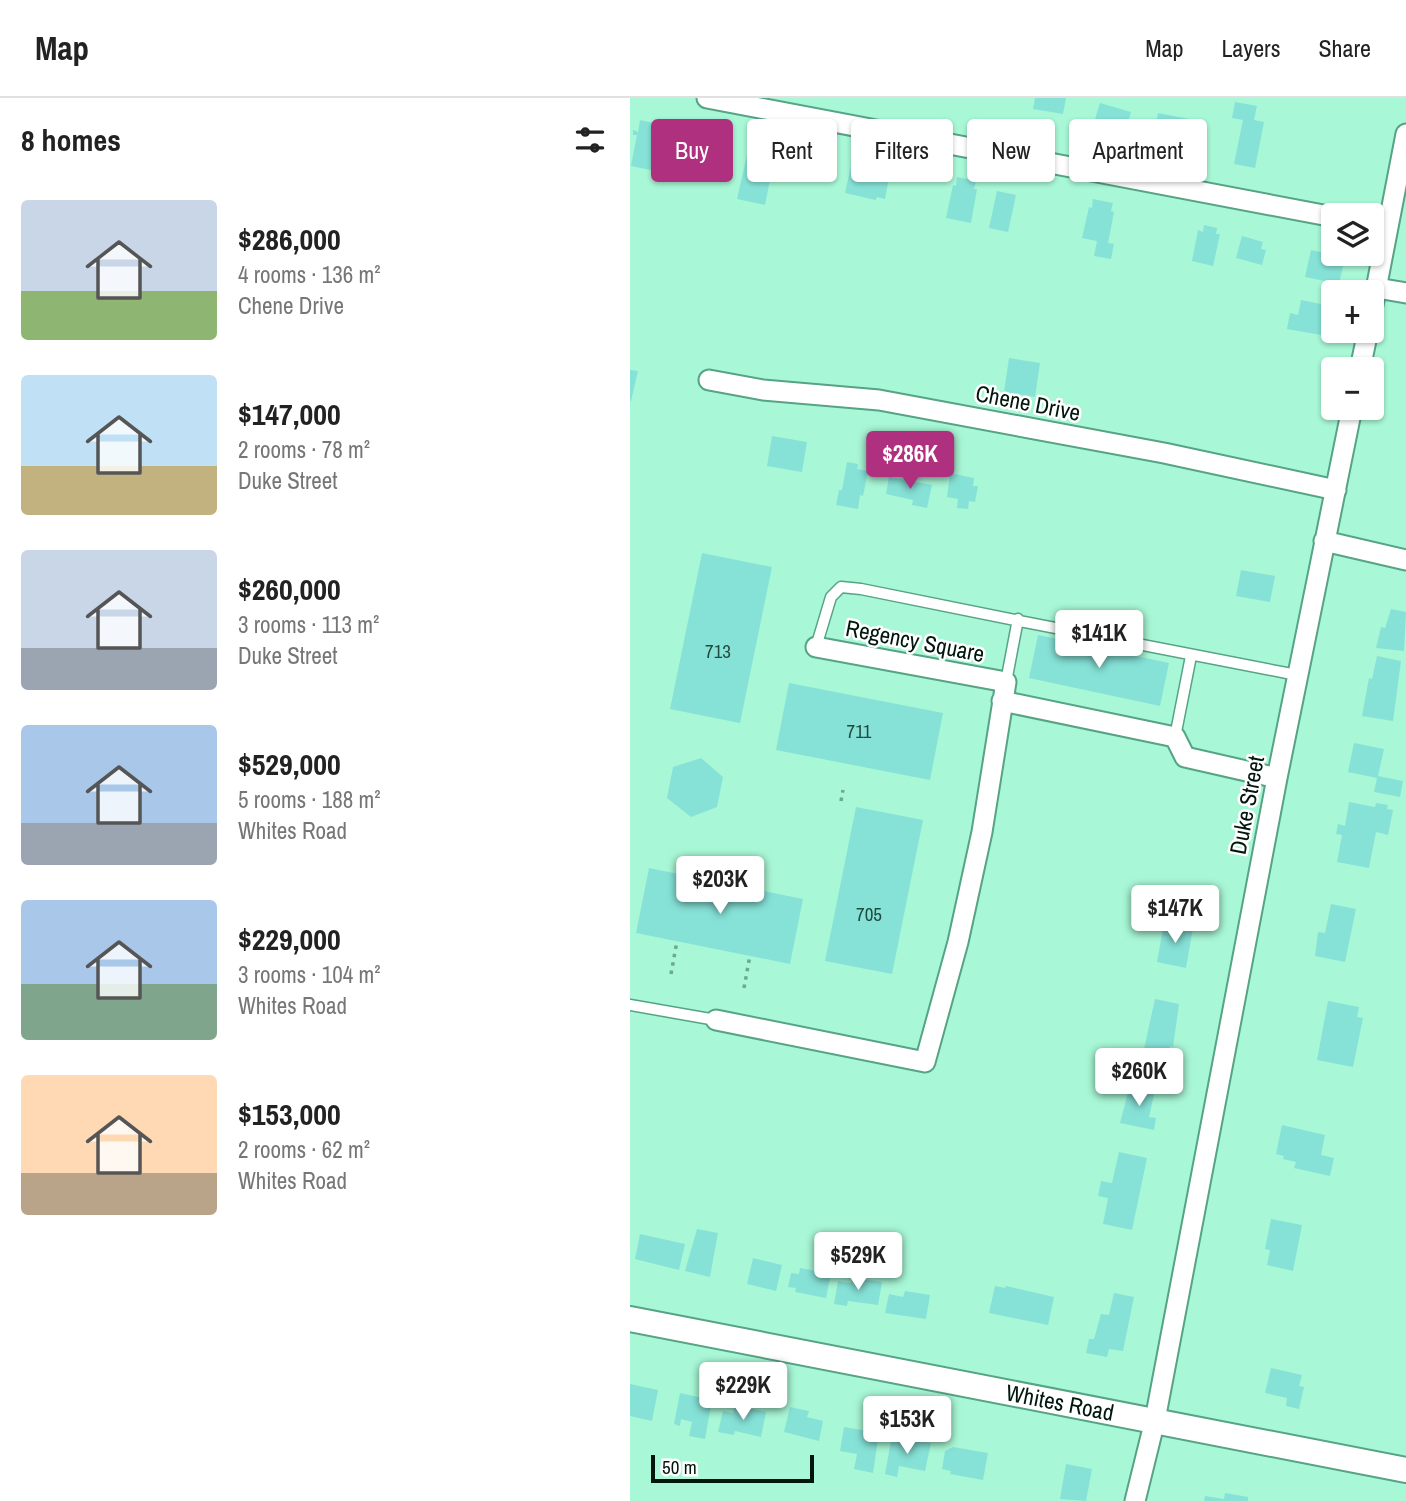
<!DOCTYPE html>
<html lang="en">
<head>
<meta charset="utf-8">
<style>
	:root { --surface:#fff; --page:#f2f2f2; --text:#222; --muted:#767676; --line:#e0e0e0; --accent:#ae307f }
	body { margin:0; font-family:"Archivo Narrow",sans-serif; background:var(--page); color:var(--text); height:100vh; display:flex; flex-direction:column; font-size:26px; white-space:nowrap }
	* { box-sizing:border-box; margin:0 }
	p { font-size:23px; color:var(--muted) }
	.icon { flex:none; width:38px; height:38px; fill:none; stroke:currentColor; stroke-width:2; stroke-linecap:round; stroke-linejoin:round }
	.map { position:relative; flex:1; overflow:hidden }
	.panel { display:flex; flex-direction:column; background:var(--surface); width:630px }
	.panel>* { flex:none }
	.top-card { position:absolute; left:21px; top:21px; width:649px; height:63px; display:flex; gap:14px }
	.buttons { position:absolute; left:691px; top:105px; display:grid; gap:14px }
	.buttons a { display:grid; place-items:center; width:63px; height:63px; border-radius:7px; background:var(--surface); box-shadow:0 2px 5px #0004; font-size:35px }
	.scale { position:absolute; left:21px; bottom:18px; width:163px; box-sizing:border-box; padding-left:7px; border:4px solid #01170e; border-top:0; font-size:19px; line-height:24px; white-space:nowrap; color:#01170e; -webkit-text-stroke:5px #fff; paint-order:stroke }
	.price { position:absolute; translate:-50% -60px; padding:0 16px; border-radius:7px; background:#fff; color:#222; font-size:23px; line-height:46px; filter:drop-shadow(0 2px 4px #0008) }
	.price::after { content:''; position:absolute; left:50%; top:42px; width:21px; height:16px; margin-left:-10px; background:inherit; clip-path:polygon(0 0,100% 0,50% 100%) }
	.price.selected { background:var(--accent); color:#fff }
	ul { padding:0; list-style:none }
	li { display:flex; align-items:center; gap:21px; height:175px; padding:0 21px }
	li span { display:grid; place-items:center; flex:none; width:196px; height:140px; border-radius:7px; color:#555 }
	li>.icon { margin-inline-start:auto }
	span .icon { width:84px; height:84px; fill:#fffc; stroke-width:1 }
	li b { font-size:30px }
	h2 { display:flex; justify-content:space-between; align-items:center; height:84px; padding:0 21px; font-size:30px }
	.pill { padding:0 24px; border-radius:7px; background:var(--surface); box-shadow:0 2px 5px #0004; font-size:24px; line-height:63px }
	.pill.selected { background:var(--accent); color:#fff }
	header { display:flex; align-items:center; gap:42px; box-sizing:border-box; height:98px; padding:0 35px; background:var(--surface); border-bottom:2px solid var(--line) }
	header strong { font-size:33px }
	nav { display:flex; gap:38px; margin-inline-start:auto; font-size:24px }
	main { display:flex; flex:1; min-height:0 }
	.map>svg:first-child { display:block }
</style>
</head>
<body>
<header>
<strong>Map</strong>
<nav><a>Map</a><a>Layers</a><a>Share</a></nav>
</header>
<main>
<section class="panel">
<h2>8 homes<svg class="icon" aria-label="filters" viewBox="0 0 24 24"><path d="M4 7h16M4 17h16"/><circle cx="9" cy="7" r="2"/><circle cx="15" cy="17" r="2"/></svg></h2>
<ul>
<li><span style="background:linear-gradient(#c9d6e8 65%,#8fb573 0)"><svg class="icon" aria-label="home" viewBox="0 0 24 24"><path d="M3 11l9-7 9 7M6 9v11h12V9"/></svg></span><div><b>$286,000</b><p>4 rooms · 136 m²</p><p>Chene Drive</p></div></li>
<li><span style="background:linear-gradient(#bfe0f5 65%,#c2b280 0)"><svg class="icon" aria-label="home" viewBox="0 0 24 24"><path d="M3 11l9-7 9 7M6 9v11h12V9"/></svg></span><div><b>$147,000</b><p>2 rooms · 78 m²</p><p>Duke Street</p></div></li>
<li><span style="background:linear-gradient(#c9d6e8 70%,#9aa5b1 0)"><svg class="icon" aria-label="home" viewBox="0 0 24 24"><path d="M3 11l9-7 9 7M6 9v11h12V9"/></svg></span><div><b>$260,000</b><p>3 rooms · 113 m²</p><p>Duke Street</p></div></li>
<li><span style="background:linear-gradient(#a9c7e8 70%,#9aa5b1 0)"><svg class="icon" aria-label="home" viewBox="0 0 24 24"><path d="M3 11l9-7 9 7M6 9v11h12V9"/></svg></span><div><b>$529,000</b><p>5 rooms · 188 m²</p><p>Whites Road</p></div></li>
<li><span style="background:linear-gradient(#a9c7e8 60%,#7fa58c 0)"><svg class="icon" aria-label="home" viewBox="0 0 24 24"><path d="M3 11l9-7 9 7M6 9v11h12V9"/></svg></span><div><b>$229,000</b><p>3 rooms · 104 m²</p><p>Whites Road</p></div></li>
<li><span style="background:linear-gradient(#ffd9b3 70%,#b9a48a 0)"><svg class="icon" aria-label="home" viewBox="0 0 24 24"><path d="M3 11l9-7 9 7M6 9v11h12V9"/></svg></span><div><b>$153,000</b><p>2 rooms · 62 m²</p><p>Whites Road</p></div></li>
</ul>
</section>
<div class="map">
<svg width="776" height="1403" viewBox="0 0 776 1403">
	<rect width="100%" height="100%" fill="#a8f7d6"/>
	<path fill="#86e2d7" d="M405,0H436L433,16L403,11Z
		M605,4L627,8L624,22L634,24L625,70L604,66L613,22L602,20Z
		M470,5L501,14L493,41L462,31Z
		M528,15L569,23L564,53L522,45Z
		M10,22L28,26L26,34L39,36L30,74L1,68L7,37H3V32L8,34Z
		M69,34L88,38L87,44L90,45L83,83L58,78L63,54L60,53L62,43L68,40Z
		M120,44L144,49L143,55L145,56L135,107L107,101Z
		M249,66L261,69L255,101L247,99L246,102L215,95L221,68L247,73Z
		M327,79L346,83L344,91H347L341,125L316,120L323,87L326,88Z
		M367,93L386,97L378,134L359,130Z
		M463,101L483,105L481,113L484,114L478,145L484,146L481,161L464,158L467,143L452,140L459,109L462,110Z
		M574,127L587,130L586,136H590L583,168L562,163L568,132L573,134Z
		M612,138L633,144L631,151L636,152L632,167L606,160Z
		M681,152L715,159L709,186L675,179Z
		M671,202L696,207L691,237L657,231L660,215L668,217Z
		M379,260L410,265L405,299L374,294Z
		M0,272L8,273L1,303H0Z
		M142,338L177,344L172,374L137,368Z
		M217,364L228,366L227,371L238,373L233,398L230,397L228,411L206,407L209,392H212Z
		M320,375L344,380L343,388H348L345,404L339,403L338,411L327,410L328,401L317,399Z
		M259,379L302,387L297,410L282,407L283,402L256,396Z
		M72,455L142,469L110,625L40,611Z
		M611,472L645,478L640,504L606,498Z
		M761,511L776,514L774,553L746,550L751,529L755,530Z
		M408,537L539,565L530,608L399,580Z
		M747,558L771,563L763,623L732,618L739,580L742,581Z
		M159,585L313,615L300,682L146,652Z
		M724,645L754,651L748,678L773,683L770,699L744,694L747,680L718,674Z
		M71,660L93,679L87,709L61,719L37,700L43,669Z
		M719,704L745,709L746,705L758,707L757,711L763,712L758,737L746,734L739,770L707,764L712,737L706,736L708,726L715,728Z
		M226,709L293,722L262,876L195,863Z
		M19,770L173,801L160,866L6,835Z
		M701,806L726,811L715,864L685,858L688,834L695,835Z
		M534,825L563,830L556,870L527,864Z
		M525,901L549,906L543,949L540,948L538,956L514,951Z
		M698,903L729,909L727,919L733,920L723,969L687,962Z
		M500,987L525,992L519,1019L526,1020L524,1032L490,1025Z
		M652,1027L695,1037L691,1057L704,1060L700,1078L664,1070L666,1064L653,1061L654,1058L646,1056Z
		M489,1054L517,1060L502,1132L473,1126L478,1100L468,1098L471,1083L482,1085Z
		M641,1121L672,1127L663,1173L637,1167L640,1152L635,1151Z
		M67,1131L88,1135L80,1179L55,1173Z
		M10,1136L55,1146L49,1172L5,1161Z
		M123,1160L152,1167L146,1193L117,1186Z
		M170,1170L201,1176L196,1200L165,1194L166,1190L158,1189L161,1175L169,1176Z
		M222,1180L252,1184L248,1207L218,1203L217,1208L204,1206L208,1183L221,1185Z
		M365,1188L375,1190L376,1188L424,1199L418,1227L359,1215Z
		M275,1193L300,1197L296,1221L255,1215L259,1196L273,1199Z
		M484,1195L504,1199L493,1253L479,1251L477,1259L456,1255L459,1241H464L471,1216L479,1217Z
		M641,1270L672,1277L669,1288L674,1289L669,1311L656,1308L657,1300L635,1295Z
		M0,1286L28,1292L22,1323L0,1318Z
		M50,1295L82,1302L75,1341L59,1338L62,1324L51,1321L50,1328L44,1326Z
		M105,1307L136,1314L131,1339L105,1333L104,1337L88,1334L93,1313L103,1315Z
		M160,1309L179,1313L177,1319L193,1323L189,1343L154,1334Z
		M214,1329L249,1335L243,1375L224,1371L227,1356L210,1353Z
		M268,1339L301,1345L295,1373L269,1368L267,1379L255,1376L261,1343L267,1344Z
		M323,1349L358,1355L353,1382L320,1376L321,1373L312,1371L315,1353Z
		M436,1366L462,1371L456,1403L430,1401Z
		M595,1395L618,1399V1403H574L575,1398L594,1401Z"/>
	<g fill="none" stroke-linecap="round" stroke-linejoin="round">
		<g stroke="#56a385" stroke-width="13">
			<path id="service" d="M186,549L201,499L211,489L231,491C376,521 522,549 667,577
				M376,584L388,521
				M545,639L561,558
				M0,907L86,922"/>
		</g>
		<g stroke="#56a385" stroke-width="23">
			<path id="minor" d="M77,0L704,119
				M747,190L776,195
				M742,212L776,36
				M730,271L738,233
				M79,282L133,292L249,302L534,355L706,392
				M694,443L776,462
				M372,603L545,639L555,659L647,680
				M86,922L295,964L328,844L352,734L376,584L186,549
				M505,1403L525,1322L647,680L722,310"/>
		</g>
		<g stroke="#56a385" stroke-width="28">
			<g id="tertiary">
				<path id="s1" d="M0,1221L776,1372"/>
			</g>
		</g>
		<path stroke="#6da88f" stroke-width="3.5" stroke-dasharray="3.5 5" stroke-linecap="butt" d="M211,703L213,692
			M41,876L47,843
			M114,890L120,857"/>
		<use href="#service" stroke="#fff" stroke-width="10"/>
		<use href="#minor" stroke="#fff" stroke-width="19"/>
		<use href="#tertiary" stroke="#fff" stroke-width="24"/>
	</g>
	<g text-anchor="middle" stroke-width="5" stroke-linejoin="round" paint-order="stroke">
		<g font-size="19" fill="#224a40">
			<text x="88" y="560">713</text>
			<text x="229" y="640">711</text>
			<text x="239" y="823">705</text>
		</g>
		<g font-size="23" fill="#01170e" stroke="#fff">
			<text transform="translate(398 305) rotate(11)" y="8">Chene Drive</text>
			<text transform="translate(285 543) rotate(11)" y="8">Regency Square</text>
			<text transform="translate(617 707) rotate(-79)" y="8">Duke Street</text>
			<text dy="8" stroke="none"><textPath href="#s1" startOffset="438">Whites Road</textPath></text>
		</g>
	</g>
</svg>
<div class="buttons">
<a><svg class="icon" aria-label="layers" viewBox="0 0 24 24"><path d="M12 4l9 5-9 5-9-5zM3 14l9 5 9-5"/></svg></a>
<a>+</a>
<a>−</a>
</div>
<div class="scale">50 m</div>
<b class="price selected" style="left:280px;top:393px">$286K</b>
<b class="price" style="left:469px;top:572px">$141K</b>
<b class="price" style="left:90px;top:818px">$203K</b>
<b class="price" style="left:545px;top:847px">$147K</b>
<b class="price" style="left:509px;top:1010px">$260K</b>
<b class="price" style="left:228px;top:1194px">$529K</b>
<b class="price" style="left:113px;top:1324px">$229K</b>
<b class="price" style="left:277px;top:1358px">$153K</b>
<div class="top-card">
<a class="pill selected">Buy</a>
<a class="pill">Rent</a>
<a class="pill">Filters</a>
<a class="pill">New</a>
<a class="pill">Apartment</a>
</div>
</div>
</main>
</body>
</html>
